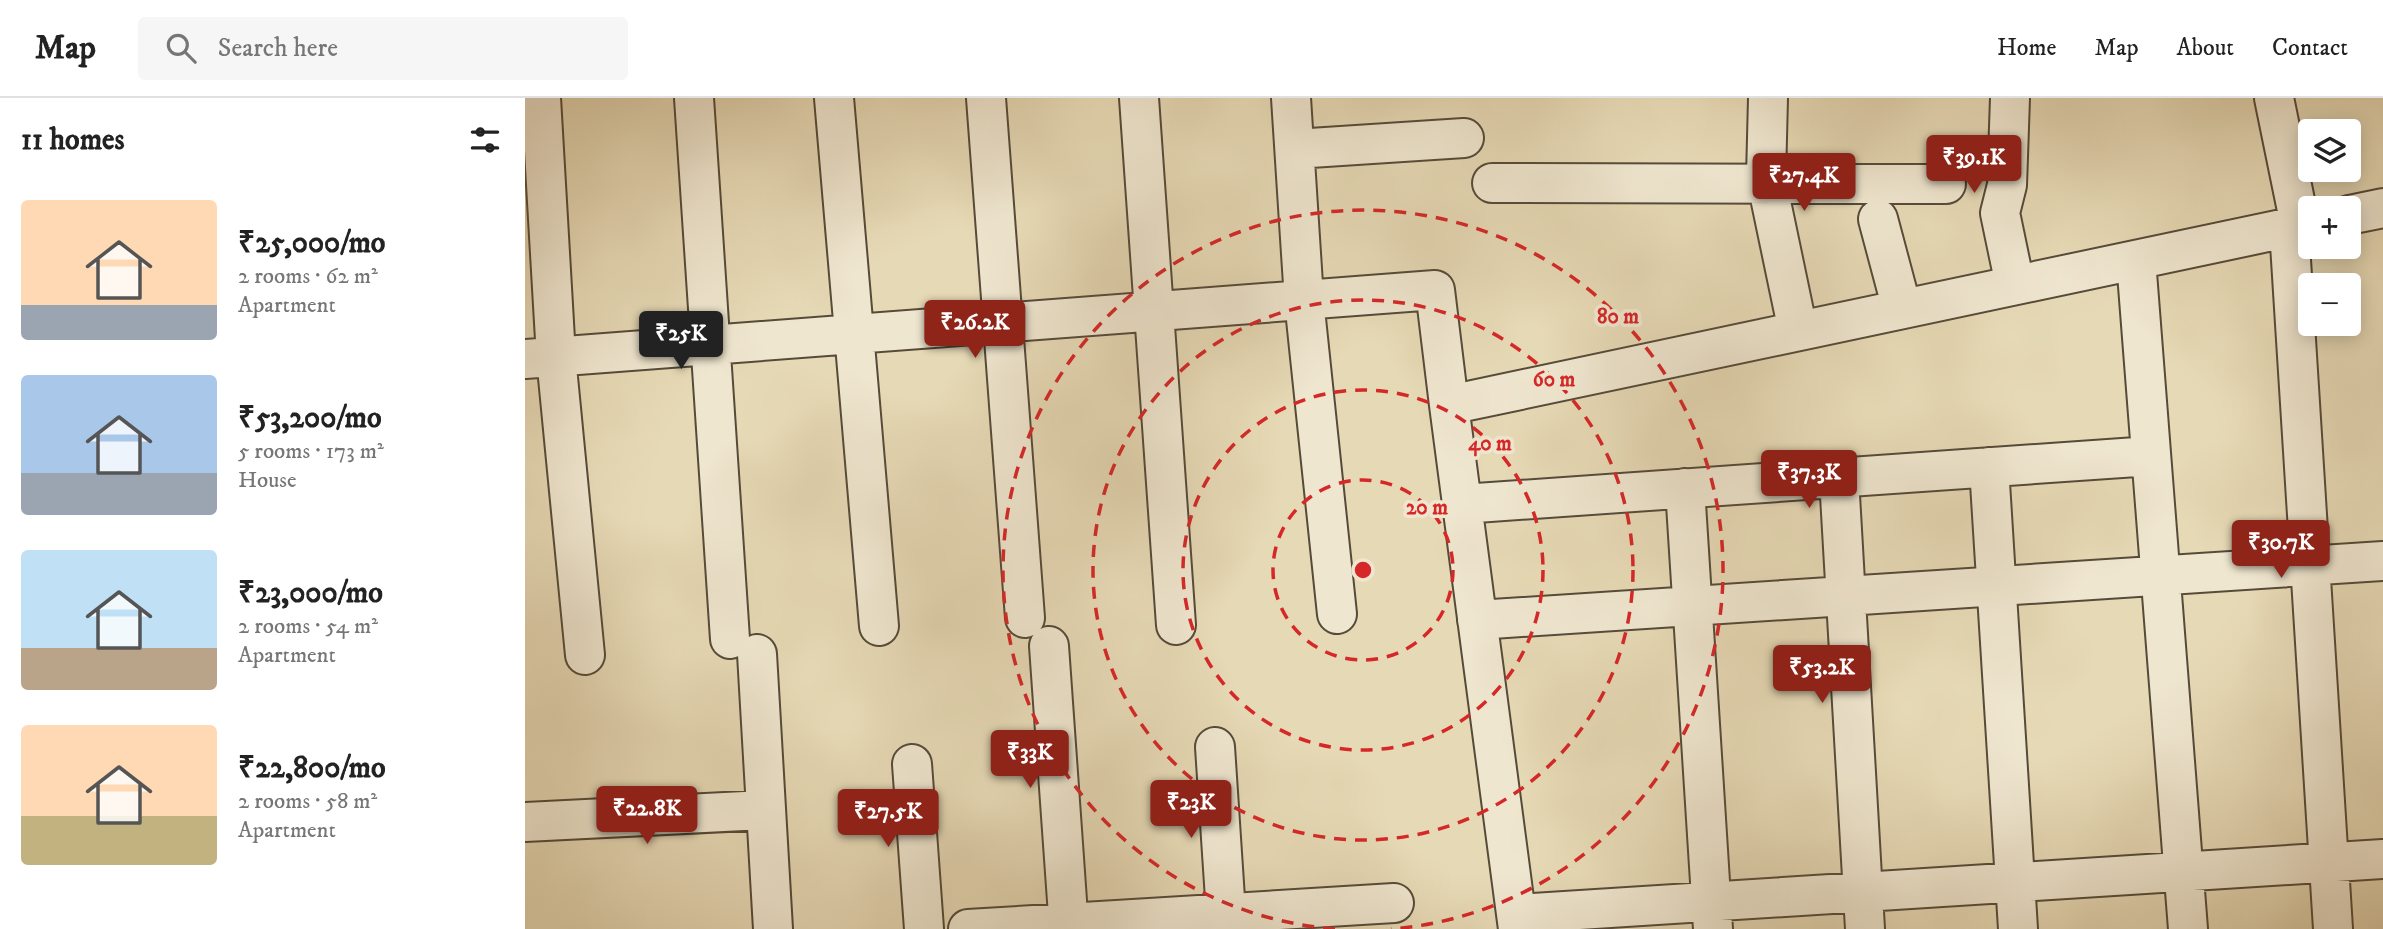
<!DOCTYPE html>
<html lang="en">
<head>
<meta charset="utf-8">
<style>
	:root { --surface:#fff; --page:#f6f6f6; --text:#222; --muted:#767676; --line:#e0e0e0; --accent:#8f2418 }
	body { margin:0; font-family:"IM FELL DW Pica",serif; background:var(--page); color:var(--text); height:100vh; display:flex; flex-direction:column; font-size:26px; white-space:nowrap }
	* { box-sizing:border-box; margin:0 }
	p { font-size:23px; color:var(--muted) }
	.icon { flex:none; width:38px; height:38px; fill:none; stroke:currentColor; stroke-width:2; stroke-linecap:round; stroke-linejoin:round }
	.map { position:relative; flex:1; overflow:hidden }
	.sheet { display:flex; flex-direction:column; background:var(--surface); width:525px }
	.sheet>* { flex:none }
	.controls { position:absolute; left:1773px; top:21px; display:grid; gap:14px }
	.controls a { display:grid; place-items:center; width:63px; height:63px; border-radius:7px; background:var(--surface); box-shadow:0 4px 18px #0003; font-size:35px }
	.price { position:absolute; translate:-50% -60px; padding:0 16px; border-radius:7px; background:var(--accent); color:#fff; font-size:23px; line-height:46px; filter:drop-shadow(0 2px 4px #0008) }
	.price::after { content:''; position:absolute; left:50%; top:42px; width:21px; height:16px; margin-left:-10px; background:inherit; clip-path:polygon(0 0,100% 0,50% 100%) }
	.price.on { background:#222; color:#fff }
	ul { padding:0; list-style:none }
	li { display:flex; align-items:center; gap:21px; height:175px; padding:0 21px }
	li span { display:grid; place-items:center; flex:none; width:196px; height:140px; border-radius:7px; color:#555 }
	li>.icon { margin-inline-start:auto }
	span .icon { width:84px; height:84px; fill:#fffc; stroke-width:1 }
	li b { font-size:30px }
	h2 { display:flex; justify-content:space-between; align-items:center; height:84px; padding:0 21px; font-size:30px }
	header { display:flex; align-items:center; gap:42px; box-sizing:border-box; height:98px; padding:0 35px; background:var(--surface); border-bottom:2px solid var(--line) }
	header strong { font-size:33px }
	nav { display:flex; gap:38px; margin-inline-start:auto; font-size:24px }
	.search { width:490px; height:63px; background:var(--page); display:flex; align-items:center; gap:18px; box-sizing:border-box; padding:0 24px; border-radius:7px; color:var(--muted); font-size:26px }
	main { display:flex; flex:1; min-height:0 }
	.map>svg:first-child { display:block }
</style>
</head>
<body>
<header>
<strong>Map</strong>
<div class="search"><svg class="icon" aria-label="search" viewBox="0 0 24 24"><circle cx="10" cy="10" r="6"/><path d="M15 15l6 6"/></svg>Search here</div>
<nav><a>Home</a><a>Map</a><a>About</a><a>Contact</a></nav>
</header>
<main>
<section class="sheet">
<h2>11 homes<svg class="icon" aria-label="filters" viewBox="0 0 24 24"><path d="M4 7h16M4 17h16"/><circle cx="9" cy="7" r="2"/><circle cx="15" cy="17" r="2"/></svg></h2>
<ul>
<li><span style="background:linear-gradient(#ffd9b3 75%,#9aa5b1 0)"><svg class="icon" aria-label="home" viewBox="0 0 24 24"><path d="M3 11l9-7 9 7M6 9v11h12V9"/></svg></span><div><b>₹25,000/mo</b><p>2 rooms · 62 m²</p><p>Apartment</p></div></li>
<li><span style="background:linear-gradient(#a9c7e8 70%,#9aa5b1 0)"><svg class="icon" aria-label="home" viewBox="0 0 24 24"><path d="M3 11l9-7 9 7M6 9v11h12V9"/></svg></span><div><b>₹53,200/mo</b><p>5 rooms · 173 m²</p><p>House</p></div></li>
<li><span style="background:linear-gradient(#bfe0f5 70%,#b9a48a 0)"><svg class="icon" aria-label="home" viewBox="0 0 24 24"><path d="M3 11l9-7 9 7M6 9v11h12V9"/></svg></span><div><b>₹23,000/mo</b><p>2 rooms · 54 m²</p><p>Apartment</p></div></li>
<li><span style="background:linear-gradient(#ffd9b3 65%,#c2b280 0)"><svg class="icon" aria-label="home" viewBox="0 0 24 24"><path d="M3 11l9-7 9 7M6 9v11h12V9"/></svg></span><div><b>₹22,800/mo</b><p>2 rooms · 58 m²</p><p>Apartment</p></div></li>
</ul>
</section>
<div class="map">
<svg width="1858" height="831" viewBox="0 0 1858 831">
	<rect width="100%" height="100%" fill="#e6d9b5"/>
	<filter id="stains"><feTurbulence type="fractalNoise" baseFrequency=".00286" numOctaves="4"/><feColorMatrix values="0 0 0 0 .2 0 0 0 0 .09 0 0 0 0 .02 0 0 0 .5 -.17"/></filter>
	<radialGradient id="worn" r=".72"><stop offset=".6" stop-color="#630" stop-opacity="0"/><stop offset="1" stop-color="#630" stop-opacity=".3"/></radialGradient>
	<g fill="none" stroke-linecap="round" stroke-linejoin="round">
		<g stroke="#564b3a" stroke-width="42">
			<path id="minor" d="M16,0L31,259L60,557
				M169,0L205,541
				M309,0L354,528
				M461,0L500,520
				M614,0L651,527
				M766,0L779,202L812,516
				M1243,0L1241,80L1273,233
				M1485,0L1482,87L1475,115L1490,187
				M1749,0L1775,127
				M770,51L939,40
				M967,85L1421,86
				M1824,117L1858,110
				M1353,121L1377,211
				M1764,130L1808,831
				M1611,162L1663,831
				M0,261L910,192L924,307
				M1464,369L1493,831
				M1314,380L1340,831
				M1160,390L1188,831
				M937,406L1626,358
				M952,522L1858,463
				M524,548L544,831
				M232,556L248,831
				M690,649L702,831
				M387,666L399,831
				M0,724L241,712
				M991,816L1858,761
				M443,831L869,805
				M993,831L924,307L1785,125"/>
		</g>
		<use href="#minor" stroke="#efe6cf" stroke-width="38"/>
	</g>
	<g fill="none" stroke="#d62828" stroke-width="3.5" stroke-dasharray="12 9">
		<circle cx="838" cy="472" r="90"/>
		<circle cx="838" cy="472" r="180"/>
		<circle cx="838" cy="472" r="270"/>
		<path d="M810 831A360 360 0 1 1 866 831"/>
	</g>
	<circle cx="838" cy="472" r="10" fill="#d62828" stroke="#efe6cf" stroke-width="3.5"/>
	<g font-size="21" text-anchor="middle" font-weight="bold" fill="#d62828" stroke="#efe6cf" stroke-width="7" stroke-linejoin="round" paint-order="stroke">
		<text x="1093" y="225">80 m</text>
		<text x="1029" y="288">60 m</text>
		<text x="965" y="352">40 m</text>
		<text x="902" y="416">20 m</text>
	</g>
	<rect width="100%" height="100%" filter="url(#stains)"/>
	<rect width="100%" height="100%" fill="url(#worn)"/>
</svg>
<div class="controls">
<a><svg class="icon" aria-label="layers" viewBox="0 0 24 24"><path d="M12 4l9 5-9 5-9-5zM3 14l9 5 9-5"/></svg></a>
<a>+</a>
<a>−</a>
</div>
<b class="price" style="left:1449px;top:97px">₹39.1K</b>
<b class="price" style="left:1279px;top:115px">₹27.4K</b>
<b class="price" style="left:450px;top:262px">₹26.2K</b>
<b class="price on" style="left:156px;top:273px">₹25K</b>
<b class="price" style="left:1284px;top:412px">₹37.3K</b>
<b class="price" style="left:1756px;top:482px">₹30.7K</b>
<b class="price" style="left:1297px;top:607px">₹53.2K</b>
<b class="price" style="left:505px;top:692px">₹33K</b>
<b class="price" style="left:666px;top:742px">₹23K</b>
<b class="price" style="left:122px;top:748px">₹22.8K</b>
<b class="price" style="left:363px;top:751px">₹27.5K</b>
</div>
</main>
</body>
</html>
